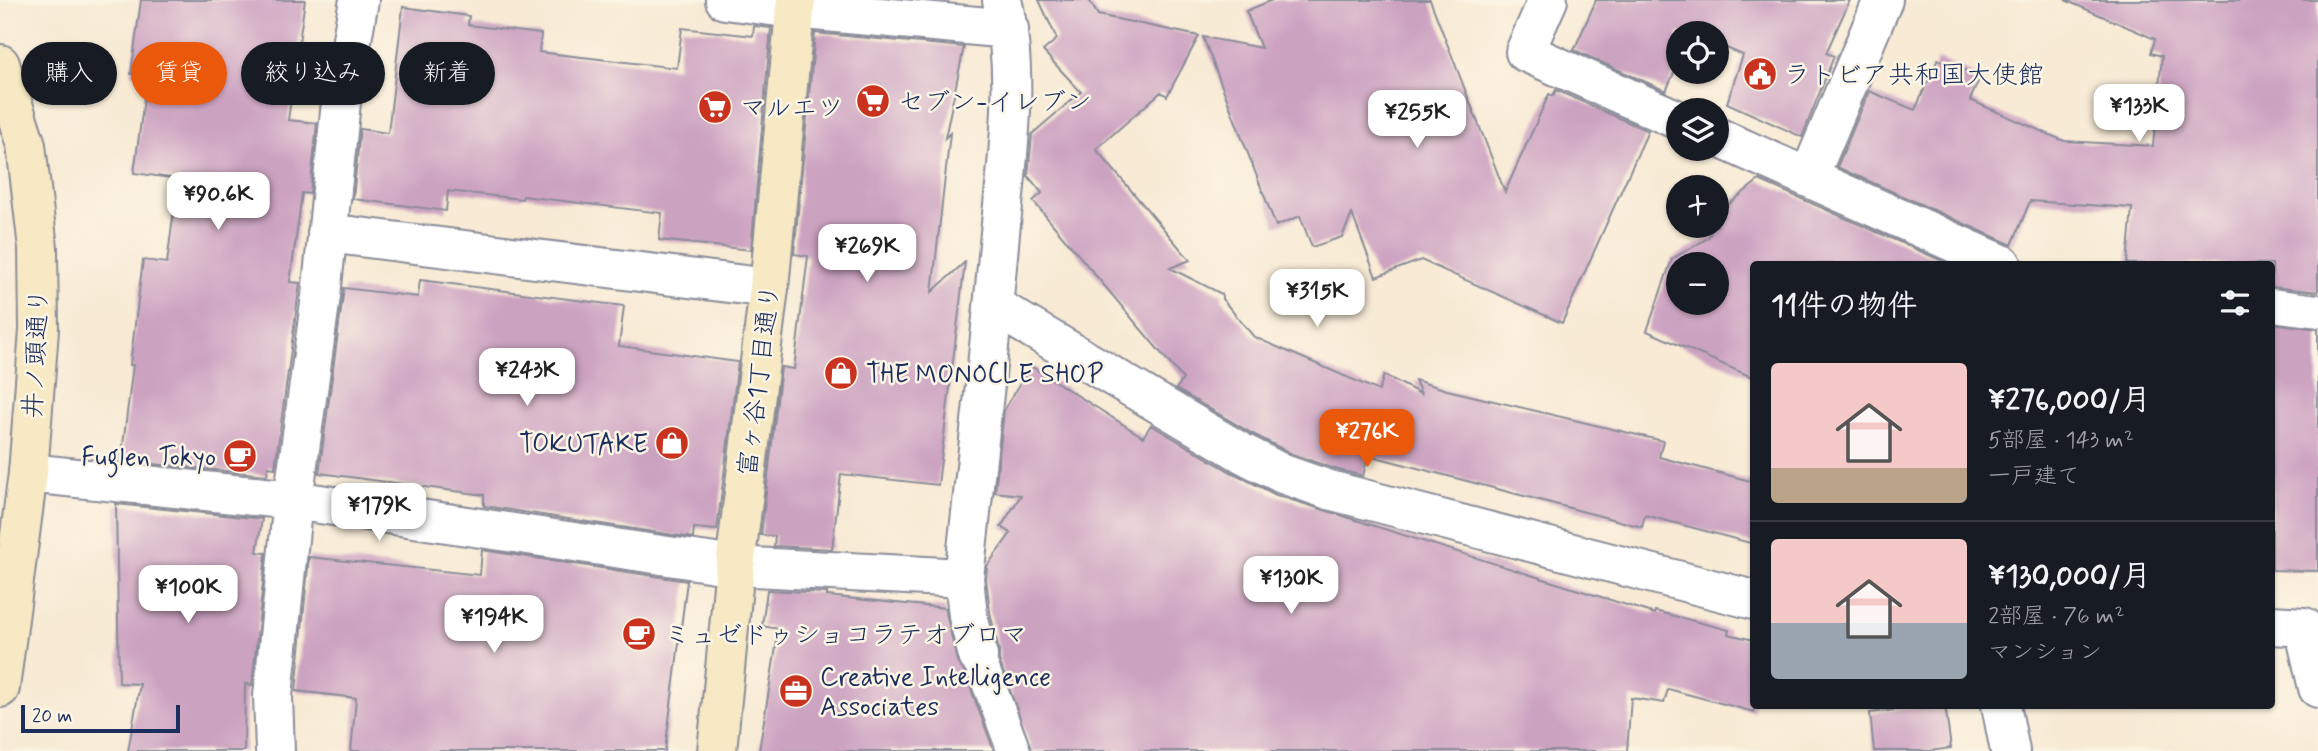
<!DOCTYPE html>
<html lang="ja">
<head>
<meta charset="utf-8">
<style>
	:root { --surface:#171b24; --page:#20242c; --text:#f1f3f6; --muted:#9ea1a6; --line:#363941; --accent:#ea580c }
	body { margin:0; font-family:Mynerve,"Klee One",sans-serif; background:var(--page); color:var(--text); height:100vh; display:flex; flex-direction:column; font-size:26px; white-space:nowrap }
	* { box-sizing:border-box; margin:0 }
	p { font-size:23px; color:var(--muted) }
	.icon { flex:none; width:38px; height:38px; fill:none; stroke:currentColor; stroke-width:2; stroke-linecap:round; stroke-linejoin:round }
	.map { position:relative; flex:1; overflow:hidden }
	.panel { position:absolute; left:1750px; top:261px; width:525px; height:448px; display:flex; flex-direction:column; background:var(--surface); border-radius:7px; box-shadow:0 2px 5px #0004 }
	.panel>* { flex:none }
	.banner { position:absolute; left:21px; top:42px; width:665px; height:63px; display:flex; gap:14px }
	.controls { position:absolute; left:1666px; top:21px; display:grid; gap:14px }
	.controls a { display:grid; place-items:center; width:63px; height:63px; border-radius:50%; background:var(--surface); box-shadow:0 2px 5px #0004; font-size:35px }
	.scale { position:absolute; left:21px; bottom:18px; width:159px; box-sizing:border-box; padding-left:7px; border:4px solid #1b2f5e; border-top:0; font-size:19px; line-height:24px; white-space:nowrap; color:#1b2f5e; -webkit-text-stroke:5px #fcf5e5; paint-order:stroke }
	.price { position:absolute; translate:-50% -60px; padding:0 16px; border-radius:14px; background:#fff; color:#222; font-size:23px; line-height:46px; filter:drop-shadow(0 2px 4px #0008) }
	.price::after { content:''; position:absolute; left:50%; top:42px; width:21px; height:16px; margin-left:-10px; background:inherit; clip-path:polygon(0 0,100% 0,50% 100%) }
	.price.selected { background:var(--accent); color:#fff }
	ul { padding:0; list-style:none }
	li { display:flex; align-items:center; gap:21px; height:175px; padding:0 21px }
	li+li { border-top:2px solid var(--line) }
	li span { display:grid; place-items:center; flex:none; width:196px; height:140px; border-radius:7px; color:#555 }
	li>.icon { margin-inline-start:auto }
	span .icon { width:84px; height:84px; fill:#fffc; stroke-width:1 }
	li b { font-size:30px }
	h2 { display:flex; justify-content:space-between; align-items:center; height:84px; padding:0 21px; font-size:30px }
	.tag { padding:0 24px; border-radius:32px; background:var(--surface); box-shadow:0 2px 5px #0004; font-size:24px; line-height:63px }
	.tag.selected { background:var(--accent); color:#fff }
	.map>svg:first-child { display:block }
</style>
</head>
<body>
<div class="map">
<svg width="2318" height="751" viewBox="0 0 2318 751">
	<rect width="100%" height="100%" fill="#fcf5e5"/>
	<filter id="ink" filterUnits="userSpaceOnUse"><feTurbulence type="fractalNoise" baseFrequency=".0143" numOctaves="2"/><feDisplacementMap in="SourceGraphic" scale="14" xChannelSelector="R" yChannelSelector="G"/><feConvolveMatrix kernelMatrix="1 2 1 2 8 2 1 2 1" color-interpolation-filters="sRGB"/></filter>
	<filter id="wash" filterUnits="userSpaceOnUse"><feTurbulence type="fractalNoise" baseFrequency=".00686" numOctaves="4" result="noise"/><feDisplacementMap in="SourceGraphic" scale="28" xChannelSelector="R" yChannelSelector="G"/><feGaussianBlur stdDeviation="1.57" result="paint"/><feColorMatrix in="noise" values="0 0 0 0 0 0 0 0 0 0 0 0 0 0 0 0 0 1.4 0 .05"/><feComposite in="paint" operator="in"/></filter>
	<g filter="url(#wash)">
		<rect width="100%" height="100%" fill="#f8ead4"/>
		<g id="blocks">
			<path fill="#cca2c1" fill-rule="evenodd" d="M141,0H305L288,120L317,123L310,194L302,193L290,282L300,283L275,468L268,467L267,475L121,461L133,365H130L143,260L167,263L178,179L134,173L147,76L131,74Z
				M1039,0H1089L1098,15L1199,36L1167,96L1161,92L1096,149L1190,260L1170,268L1222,294V299L1254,337L1379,391L1384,375L1421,394L1415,380L1447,390L1663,441L1659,457L1754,482V544L1645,515L1642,527L1368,455L1363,476L1335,469L1292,454L1253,434L1176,389L1183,379L1033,201L1042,193L1028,176L1032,134L1081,92L1043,51L1057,39Z
				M1272,0H1430L1505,192L1549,94L1553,96L1556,90L1648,131L1562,323L1421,260L1376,277L1352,214L1342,237L1312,247L1300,216L1276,226L1203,37L1261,48L1246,11Z
				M1596,0H1850L1826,53L1834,56L1802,137L1727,103L1743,55L1717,44V33H1678V64L1666,91L1574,50Z
				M2065,0H2318V292L2272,287V264H2127L2132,208L2030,201L2012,245L1837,167L1869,91L1915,110L1938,59L1980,77L1970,100L2064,141L2153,146L2162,56L2151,53L2155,39Z
				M403,7L469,16L468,25L541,34L539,52L677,68L682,28L753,36L754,26L771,28L751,250L659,240L662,213L523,196L522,199L448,191L446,211L353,199L360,129L388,133Z
				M815,33L964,47L945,138L950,133L932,292L965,262L938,485L841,474L832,549L774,546L775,536L761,535L781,367L794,369L808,256L794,254Z
				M1759,180L1949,264H1754V378L1647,331L1672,259L1708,238L1714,226H1717L1723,209ZM1678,264H1717V303H1678Z
				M420,280L624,306L619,346L738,362L717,530L694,528L693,538L484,506V495L319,473L344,288L418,297Z
				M2272,323L2318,329V571L2272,570Z
				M1031,366L1143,437L1151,425L1231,472L1276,495L1655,614V611L1729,630L1728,634L1754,640V712L1668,689L1664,703L1631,698L1627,751H1032L999,660V651L990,612L986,578L987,566L1011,533L1001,527L1021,495L995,492L1004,410Z
				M116,504L262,519L257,552L266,553L252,685L245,684L244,751H128L140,684L119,683Z
				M482,550L687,581L665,751H351L356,698L296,691L309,557L480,575Z
				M767,590L827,593V596L945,608L957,661L965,673L994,751H759L779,629L762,626Z
				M1937,705H1945L1951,748L1930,751H1874L1870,713Z"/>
		</g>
	</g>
	<g filter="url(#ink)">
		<use href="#blocks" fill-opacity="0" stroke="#8a8c99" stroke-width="2"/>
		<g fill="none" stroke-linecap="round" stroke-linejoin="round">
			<g stroke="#8a8c99" stroke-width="35">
				<path id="lane" d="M2272,305L2318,311
					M978,656L1014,751"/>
			</g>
			<g stroke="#8a8c99" stroke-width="42">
				<path id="street" d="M725,0L794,9L1009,29
					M1548,0L1525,52L1678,120
					M1717,137L2002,264
					M1809,177L1883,0
					M327,233L769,288
					M994,306L1242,453L1283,474L1329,490L1754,600
					M28,473L293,500L735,566L964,578
					M2272,625L2304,627L2318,688
					M978,656L968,616L964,578C976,463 990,349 1000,233C1008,157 1020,75 1002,0
					M2001,705L2010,751
					M275,751L273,696L293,500L321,296L341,102L359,0"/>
			</g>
			<g stroke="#8a8c99" stroke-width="42">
				<path id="secondary" d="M0,64L26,145L38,248L39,330L28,473L0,688
					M717,751L735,566L769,288L796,0"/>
			</g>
			<use href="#lane" stroke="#fff" stroke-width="32"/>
			<use href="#street" stroke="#fff" stroke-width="38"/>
			<use href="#secondary" stroke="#f6e9c3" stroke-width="38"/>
		</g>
	</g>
	<defs>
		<g id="civic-disc" transform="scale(1.75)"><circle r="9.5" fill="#c8321e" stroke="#fcf5e5"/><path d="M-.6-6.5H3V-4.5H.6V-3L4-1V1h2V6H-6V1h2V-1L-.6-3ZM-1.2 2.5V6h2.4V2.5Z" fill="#fff"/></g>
		<g id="supermarket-disc" transform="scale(1.75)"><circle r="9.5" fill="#c8321e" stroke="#fcf5e5"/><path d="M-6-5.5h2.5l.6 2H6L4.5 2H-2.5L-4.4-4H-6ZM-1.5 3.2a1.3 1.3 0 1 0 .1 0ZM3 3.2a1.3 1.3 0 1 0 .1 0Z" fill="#fff"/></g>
		<g id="shop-disc" transform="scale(1.75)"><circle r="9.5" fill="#c8321e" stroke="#fcf5e5"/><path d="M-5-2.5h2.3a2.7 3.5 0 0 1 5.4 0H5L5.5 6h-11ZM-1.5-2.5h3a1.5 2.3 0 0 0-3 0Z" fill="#fff"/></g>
		<g id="cafe-disc" transform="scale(1.75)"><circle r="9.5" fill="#c8321e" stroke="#fcf5e5"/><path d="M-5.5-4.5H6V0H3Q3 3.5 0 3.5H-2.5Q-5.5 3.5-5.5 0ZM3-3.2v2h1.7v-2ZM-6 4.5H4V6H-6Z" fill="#fff"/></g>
		<g id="office-disc" transform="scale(1.75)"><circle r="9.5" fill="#c8321e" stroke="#fcf5e5"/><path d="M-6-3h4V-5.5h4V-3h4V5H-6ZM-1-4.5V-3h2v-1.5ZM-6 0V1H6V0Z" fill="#fff"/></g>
	</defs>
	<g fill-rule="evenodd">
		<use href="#civic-disc" x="1760" y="74"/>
		<use href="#supermarket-disc" x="873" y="101"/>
		<use href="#supermarket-disc" x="715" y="107"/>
		<use href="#shop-disc" x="841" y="373"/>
		<use href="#shop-disc" x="672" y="443"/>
		<use href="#cafe-disc" x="240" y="456"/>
		<use href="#cafe-disc" x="639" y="634"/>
		<use href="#office-disc" x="796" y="691"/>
	</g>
	<g text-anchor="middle" stroke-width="5" stroke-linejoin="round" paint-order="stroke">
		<g font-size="26" fill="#1b2f5e" stroke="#fcf5e5" text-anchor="start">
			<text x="1784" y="83">ラトビア共和国大使館</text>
			<text x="898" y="110">セブン-イレブン</text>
			<text x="740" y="116">マルエツ</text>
			<text x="866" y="382">THE MONOCLE SHOP</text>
			<text x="648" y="452" text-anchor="end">TOKUTAKE</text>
			<text x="216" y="465" text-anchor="end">Fuglen Tokyo</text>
			<text x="664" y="643">ミュゼドゥショコラテオブロマ</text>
			<text x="820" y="685">Creative Intelligence<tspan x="820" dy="30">Associates</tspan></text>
		</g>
		<g font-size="26" fill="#1b2f5e" stroke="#fcf5e5">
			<text transform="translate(35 353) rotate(-87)" y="9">井ノ頭通り</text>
			<text transform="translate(758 380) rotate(-83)" y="9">富ヶ谷1丁目通り</text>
		</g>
	</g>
</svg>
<div class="controls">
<a><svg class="icon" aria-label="locate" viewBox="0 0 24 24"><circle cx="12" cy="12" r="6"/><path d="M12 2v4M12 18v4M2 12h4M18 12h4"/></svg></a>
<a><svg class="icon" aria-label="layers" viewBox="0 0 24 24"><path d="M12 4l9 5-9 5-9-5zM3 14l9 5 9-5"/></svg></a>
<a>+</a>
<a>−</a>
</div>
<div class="scale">20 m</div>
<b class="price" style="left:2139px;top:144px">¥133K</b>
<b class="price" style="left:1417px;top:150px">¥255K</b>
<b class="price" style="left:218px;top:232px">¥90.6K</b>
<b class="price" style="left:867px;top:284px">¥269K</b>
<b class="price" style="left:1317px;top:329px">¥315K</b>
<b class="price" style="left:527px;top:408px">¥243K</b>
<b class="price selected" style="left:1367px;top:469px">¥276K</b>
<b class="price" style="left:379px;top:543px">¥179K</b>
<b class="price" style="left:1291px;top:616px">¥130K</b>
<b class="price" style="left:188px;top:625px">¥100K</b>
<b class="price" style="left:494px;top:655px">¥194K</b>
<div class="banner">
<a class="tag">購入</a>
<a class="tag selected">賃貸</a>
<a class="tag">絞り込み</a>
<a class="tag">新着</a>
</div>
<section class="panel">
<h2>11件の物件<svg class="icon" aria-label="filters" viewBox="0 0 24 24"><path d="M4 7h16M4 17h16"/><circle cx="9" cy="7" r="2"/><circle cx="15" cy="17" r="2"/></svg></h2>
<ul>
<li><span style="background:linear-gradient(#f6c9c9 75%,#b9a48a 0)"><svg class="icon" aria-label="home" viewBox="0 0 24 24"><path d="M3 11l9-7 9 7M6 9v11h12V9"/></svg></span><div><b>¥276,000/月</b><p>5部屋 · 143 m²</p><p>一戸建て</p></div></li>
<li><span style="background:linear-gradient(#f6c9c9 60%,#9aa5b1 0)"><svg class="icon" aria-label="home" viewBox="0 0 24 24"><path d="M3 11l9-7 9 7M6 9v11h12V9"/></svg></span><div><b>¥130,000/月</b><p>2部屋 · 76 m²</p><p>マンション</p></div></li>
</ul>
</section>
</div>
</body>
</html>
